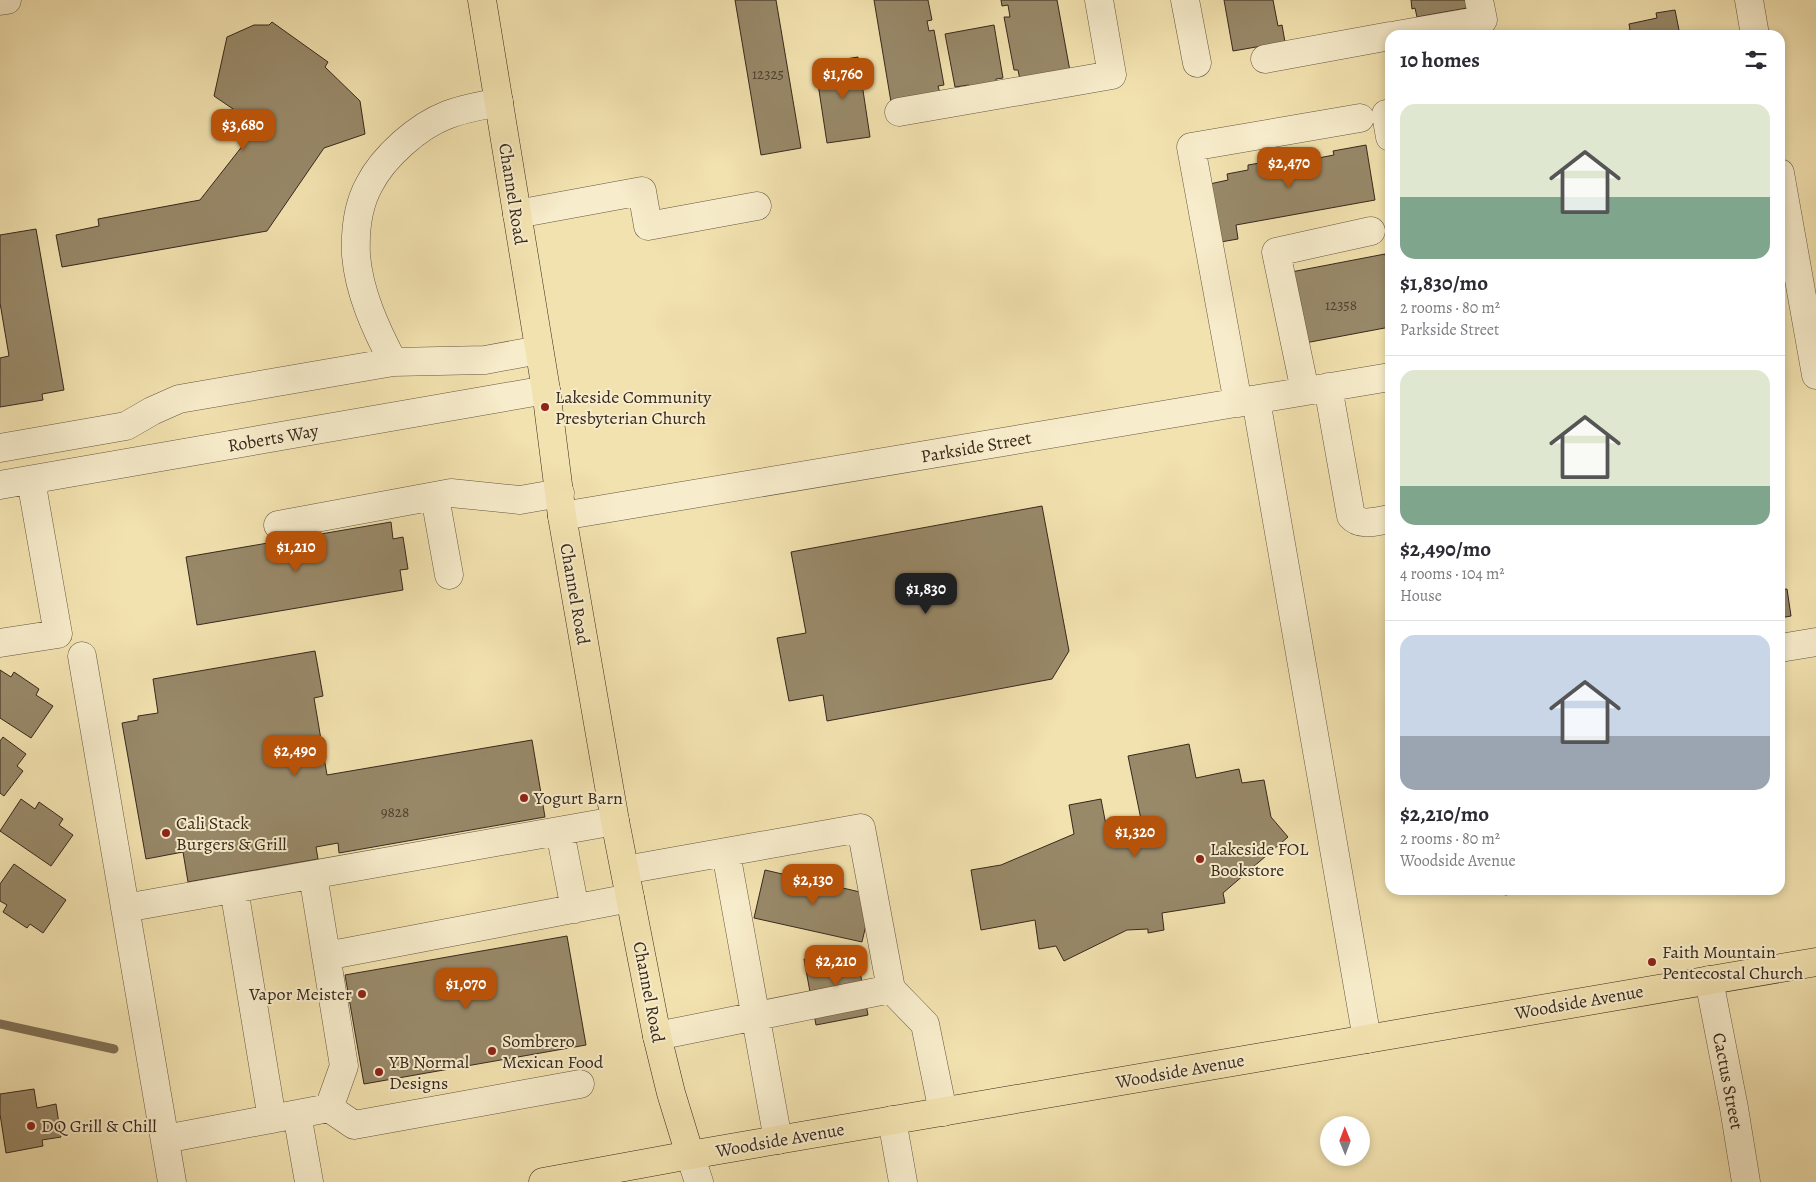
<!DOCTYPE html>
<html lang="en">
<head>
<meta charset="utf-8">
<style>
	:root { --surface:#fff; --page:#f2f2f3; --text:#2b2b33; --muted:#7c7c81; --line:#e1e1e2; --accent:#b45309 }
	body { margin:0; font-family:Alegreya,serif; background:var(--page); color:var(--text); height:100vh; display:flex; flex-direction:column; font-size:19px; white-space:nowrap }
	* { box-sizing:border-box; margin:0 }
	p { font-size:16px; color:var(--muted) }
	.icon { flex:none; width:28px; height:28px; fill:none; stroke:currentColor; stroke-width:2; stroke-linecap:round; stroke-linejoin:round }
	.map { position:relative; flex:1; overflow:hidden }
	.panel { position:absolute; left:1385px; top:30px; width:400px; height:865px; display:flex; flex-direction:column; background:var(--surface); border-radius:15px; box-shadow:0 2px 8px #0003 }
	.panel>* { flex:none }
	.needle { width:32px; rotate:359deg }
	.fabs { position:absolute; left:1320px; top:1116px; display:grid; gap:10px }
	.fabs a { display:grid; place-items:center; width:50px; height:50px; border-radius:50%; background:var(--surface); box-shadow:0 2px 8px #0003; font-size:25px }
	.price { position:absolute; translate:-50% -42px; padding:0 11px; border-radius:10px; background:var(--accent); color:#fff; font-size:16px; line-height:32px; filter:drop-shadow(0 1px 2px #0008) }
	.price::after { content:''; position:absolute; left:50%; top:30px; width:15px; height:11px; margin-left:-8px; background:inherit; clip-path:polygon(0 0,100% 0,50% 100%) }
	.price.selected { background:#222; color:#fff }
	ul { padding:0; list-style:none }
	li { display:grid; align-content:center; gap:10px; height:265px; padding:0 15px }
	li+li { border-top:1px solid var(--line) }
	li span { display:grid; place-items:center; height:155px; border-radius:15px; color:#555 }
	li>.icon { margin-inline-start:auto }
	span .icon { width:90px; height:90px; fill:#fffc; stroke-width:1 }
	li b { font-size:21px }
	h2 { display:flex; justify-content:space-between; align-items:center; height:60px; padding:0 15px; font-size:21px }
	.map>svg:first-child { display:block }
</style>
</head>
<body>
<div class="map">
<svg width="1816" height="1182" viewBox="0 0 1816 1182">
	<rect width="100%" height="100%" fill="#f2e2af"/>
	<filter id="stains"><feTurbulence type="fractalNoise" baseFrequency=".004" numOctaves="4"/><feColorMatrix values="0 0 0 0 .2 0 0 0 0 .09 0 0 0 0 .02 0 0 0 .5 -.17"/></filter>
	<radialGradient id="worn" r=".72"><stop offset=".6" stop-color="#630" stop-opacity="0"/><stop offset="1" stop-color="#630" stop-opacity=".3"/></radialGradient>
	<g fill="none" stroke-linecap="round" stroke-linejoin="round">
		<path stroke="#817257" stroke-width="9" d="M0,1024L114,1049"/>
	</g>
	<path fill="#988969" stroke="#37281d" d="M735,0H776L801,148L761,155Z
		M874,0H928L932,20L927,21L929,31L934,30L944,85L938,86L940,93L891,102Z
		M1001,0H1057L1070,71L1020,80L1018,70H1014L1004,17H1010L1008,5L1002,6Z
		M1224,0H1273L1278,26L1282,25L1285,42L1233,51Z
		M1411,0H1466L1467,8L1417,17L1415,8L1412,9Z
		M1675,10L1680,35H1609L1630,30L1629,24L1657,18L1656,13Z
		M272,22L328,62L325,67L360,101L365,134L324,148L267,231L62,267L56,235L99,226L98,219L200,200L258,126L214,96L227,37L254,25H269Z
		M994,25L1003,78L996,79V83L970,88L969,85L955,87L945,34Z
		M858,57L870,137L827,143L815,64Z
		M1366,145L1375,200L1236,225L1238,239L1215,243L1205,185L1228,180L1227,174L1248,170V165L1312,154L1313,159L1334,155L1333,151Z
		M36,229L64,390L42,394L43,400L0,407V358L9,356L0,303V235Z
		M1385,254L1390,280V297L1387,298L1390,311V327L1305,343L1286,273Z
		M1042,506L1069,651L1052,679L827,721L823,695L789,701L777,638L806,633L791,552Z
		M391,522L393,539L403,537L408,569L400,570L403,590L197,625L186,557Z
		M1787,589L1791,616L1780,618V590Z
		M315,651L323,696L314,698L327,775L532,740L545,817L339,853L338,843L316,847L318,859L188,882L183,852L146,859L122,723L138,720V716L158,713L153,679Z
		M0,670L11,677L14,672L39,689L36,695L53,706L31,738L0,718Z
		M3,737L26,754L17,766L23,771L4,796L0,793V741Z
		M1189,744L1196,778L1239,769L1242,783L1264,780L1271,817L1288,837L1223,893L1225,903L1162,913L1164,930L1148,933V929L1127,930L1064,961L1056,946L1039,949L1035,920L981,930L971,870L1001,865L1074,834L1069,805L1101,799L1109,841L1144,834L1128,756Z
		M21,799L35,809L39,802L63,819L59,825L73,835L51,866L0,831Z
		M14,864L66,900L43,933L30,924L27,928L3,912L7,905L0,901V884Z
		M765,870L873,895L862,942L754,918Z
		M1504,890H1535L1505,895Z
		M567,936L586,1045L364,1084L345,975Z
		M856,950L868,1015L816,1025L804,959Z
		M34,1089L37,1108L56,1104L61,1137L42,1140L43,1146L6,1153L0,1114V1094Z"/>
	<g fill="none" stroke-linecap="round" stroke-linejoin="round">
		<g stroke="#665642" stroke-width="29">
			<path id="minor" d="M1185,0L1197,63
				M1749,0L1755,35
				M0,1L7,0
				M1397,35L1483,20L1479,0
				M1265,59L1390,36
				M899,112L1112,75L1099,0
				M1390,113L1386,114L1390,137
				M1780,173L1816,375
				M517,214L642,191L648,226L757,206
				M393,362L485,360L539,350
				M1328,387L1351,516C1361,527 1376,521 1390,519
				M1305,391L1276,252L1371,231
				M1256,400L1367,1039
				M1238,403L1191,147L1360,118
				M0,448L126,426L152,411L179,399L393,362C376,329 359,293 356,255C355,232 358,205 369,185C383,157 418,126 447,115C464,108 481,106 499,102
				M0,485L546,390
				M435,497L449,575
				M562,516L1390,377
				M278,525L451,493L520,500L560,493
				M0,643L58,634L31,480
				M1780,648L1816,642
				M82,656L172,1182
				M560,832L575,909
				M726,853L778,1140
				M625,870L861,828L891,989L925,1024L943,1112
				M313,875L344,1066L329,1108
				M234,889L272,1119
				M125,908L615,821
				M326,956L630,898
				M1709,980L1734,1108L1746,1182
				M657,1036L891,989
				M297,1114L309,1182
				M892,1120L903,1182
				M165,1139L329,1108L354,1125L580,1084
				M690,1155L699,1182"/>
		</g>
		<g stroke="#37281d" stroke-width="29">
			<path id="major" d="M482,0L546,390L562,516L615,821L657,1036L671,1093L690,1155
				M543,1182L690,1155L1816,962"/>
		</g>
		<use href="#minor" stroke="#f7eccb" stroke-width="28"/>
		<use href="#major" stroke="#f2e2af" stroke-width="28"/>
	</g>
	<g fill="#8f2418" stroke="#f7eccb" stroke-width="2">
		<circle cx="545" cy="407" r="5"/>
		<circle cx="524" cy="798" r="5"/>
		<circle cx="166" cy="833" r="5"/>
		<circle cx="1200" cy="859" r="5"/>
		<circle cx="1652" cy="962" r="5"/>
		<circle cx="362" cy="994" r="5"/>
		<circle cx="492" cy="1051" r="5"/>
		<circle cx="379" cy="1072" r="5"/>
		<circle cx="31" cy="1126" r="5"/>
	</g>
	<g text-anchor="middle" stroke-width="4" stroke-linejoin="round" paint-order="stroke">
		<g font-size="15" fill="#4f4030">
			<text x="768" y="79">12325</text>
			<text x="1341" y="310">12358</text>
			<text x="395" y="817">9828</text>
		</g>
		<g font-size="18" fill="#37281d" stroke="#f7eccb">
			<text transform="translate(513 194) rotate(81)" y="6">Channel Road</text>
			<text transform="translate(273 438) rotate(-10)" y="6">Roberts Way</text>
			<text transform="translate(976 447) rotate(-10)" y="6">Parkside Street</text>
			<text transform="translate(575 594) rotate(80)" y="6">Channel Road</text>
			<text transform="translate(649 992) rotate(79)" y="6">Channel Road</text>
			<text transform="translate(1579 1002) rotate(-10)" y="6">Woodside Avenue</text>
			<text transform="translate(1180 1071) rotate(-10)" y="6">Woodside Avenue</text>
			<text transform="translate(1728 1081) rotate(79)" y="6">Cactus Street</text>
			<text transform="translate(780 1140) rotate(-10)" y="6">Woodside Avenue</text>
		</g>
		<g font-size="18" fill="#37281d" stroke="#f7eccb" text-anchor="start">
			<text x="555" y="403">Lakeside Community<tspan x="555" dy="21">Presbyterian Church</tspan></text>
			<text x="534" y="804">Yogurt Barn</text>
			<text x="176" y="829">Cali Stack<tspan x="176" dy="21">Burgers &amp; Grill</tspan></text>
			<text x="1210" y="855">Lakeside FOL<tspan x="1210" dy="21">Bookstore</tspan></text>
			<text x="1662" y="958">Faith Mountain<tspan x="1662" dy="21">Pentecostal Church</tspan></text>
			<text x="352" y="1000" text-anchor="end">Vapor Meister</text>
			<text x="502" y="1047">Sombrero<tspan x="502" dy="21">Mexican Food</tspan></text>
			<text x="389" y="1068">YB Normal<tspan x="389" dy="21">Designs</tspan></text>
			<text x="41" y="1132">DQ Grill &amp; Chill</text>
		</g>
	</g>
	<rect width="100%" height="100%" filter="url(#stains)"/>
	<rect width="100%" height="100%" fill="url(#worn)"/>
</svg>
<div class="fabs">
<a><svg class="needle" viewBox="-14 -14 28 28"><path d="M0-13l5 13h-10z" fill="#e53935"/><path d="M0 13l5-13h-10z" fill="#7c7c81"/></svg></a>
</div>
<b class="price" style="left:843px;top:100px">$1,760</b>
<b class="price" style="left:243px;top:151px">$3,680</b>
<b class="price" style="left:1289px;top:189px">$2,470</b>
<b class="price" style="left:296px;top:573px">$1,210</b>
<b class="price selected" style="left:926px;top:615px">$1,830</b>
<b class="price" style="left:295px;top:777px">$2,490</b>
<b class="price" style="left:1135px;top:858px">$1,320</b>
<b class="price" style="left:813px;top:906px">$2,130</b>
<b class="price" style="left:836px;top:987px">$2,210</b>
<b class="price" style="left:466px;top:1010px">$1,070</b>
<section class="panel">
<h2>10 homes<svg class="icon" aria-label="filters" viewBox="0 0 24 24"><path d="M4 7h16M4 17h16"/><circle cx="9" cy="7" r="2"/><circle cx="15" cy="17" r="2"/></svg></h2>
<ul>
<li><span style="background:linear-gradient(#dfe7d0 60%,#7fa58c 0)"><svg class="icon" aria-label="home" viewBox="0 0 24 24"><path d="M3 11l9-7 9 7M6 9v11h12V9"/></svg></span><div><b>$1,830/mo</b><p>2 rooms · 80 m²</p><p>Parkside Street</p></div></li>
<li><span style="background:linear-gradient(#dfe7d0 75%,#7fa58c 0)"><svg class="icon" aria-label="home" viewBox="0 0 24 24"><path d="M3 11l9-7 9 7M6 9v11h12V9"/></svg></span><div><b>$2,490/mo</b><p>4 rooms · 104 m²</p><p>House</p></div></li>
<li><span style="background:linear-gradient(#c9d6e8 65%,#9aa5b1 0)"><svg class="icon" aria-label="home" viewBox="0 0 24 24"><path d="M3 11l9-7 9 7M6 9v11h12V9"/></svg></span><div><b>$2,210/mo</b><p>2 rooms · 80 m²</p><p>Woodside Avenue</p></div></li>
</ul>
</section>
</div>
</body>
</html>
